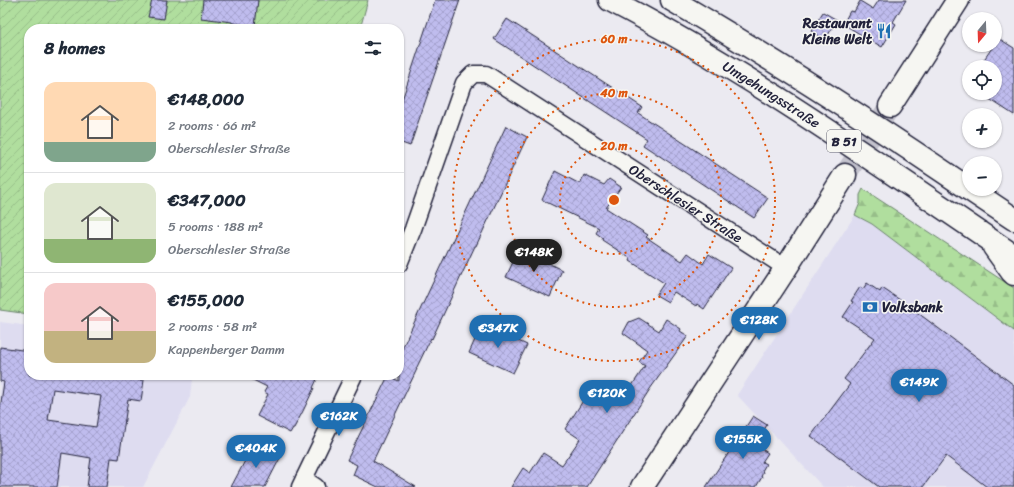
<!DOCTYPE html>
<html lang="en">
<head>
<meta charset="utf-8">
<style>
	:root { --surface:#fff; --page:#f6f6f7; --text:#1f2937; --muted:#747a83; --line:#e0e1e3; --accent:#1f6fb2 }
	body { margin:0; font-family:Sriracha,sans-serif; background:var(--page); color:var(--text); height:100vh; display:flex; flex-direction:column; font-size:15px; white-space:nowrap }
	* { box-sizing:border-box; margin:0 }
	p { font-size:13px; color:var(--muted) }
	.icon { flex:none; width:22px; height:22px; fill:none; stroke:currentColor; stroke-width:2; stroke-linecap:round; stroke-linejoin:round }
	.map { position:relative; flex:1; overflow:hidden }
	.details { position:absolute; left:24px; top:24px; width:380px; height:356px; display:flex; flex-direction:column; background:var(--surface); border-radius:16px; box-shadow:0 1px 3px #0004 }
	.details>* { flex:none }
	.needle { width:26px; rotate:199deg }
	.buttons { position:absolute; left:962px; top:12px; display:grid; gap:8px }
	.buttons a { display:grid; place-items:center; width:40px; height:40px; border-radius:50%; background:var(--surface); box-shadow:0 1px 3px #0004; font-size:20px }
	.price { position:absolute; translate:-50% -34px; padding:0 9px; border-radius:14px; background:var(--accent); color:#fff; font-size:13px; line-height:26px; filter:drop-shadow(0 1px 2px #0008) }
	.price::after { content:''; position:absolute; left:50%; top:24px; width:12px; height:9px; margin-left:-6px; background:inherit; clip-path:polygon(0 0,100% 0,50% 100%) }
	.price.on { background:#222; color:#fff }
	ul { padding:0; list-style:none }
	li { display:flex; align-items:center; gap:12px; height:100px; padding:0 20px }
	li+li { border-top:1px solid var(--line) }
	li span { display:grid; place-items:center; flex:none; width:112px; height:80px; border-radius:12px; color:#555 }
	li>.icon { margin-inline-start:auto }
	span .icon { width:48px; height:48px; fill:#fffc; stroke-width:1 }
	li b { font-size:17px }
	h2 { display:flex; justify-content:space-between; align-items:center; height:48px; padding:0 20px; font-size:17px }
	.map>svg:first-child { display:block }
</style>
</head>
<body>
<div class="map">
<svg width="1014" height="487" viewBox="0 0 1014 487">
	<defs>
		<pattern id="forest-firs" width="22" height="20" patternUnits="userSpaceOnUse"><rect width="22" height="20" fill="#b0de9e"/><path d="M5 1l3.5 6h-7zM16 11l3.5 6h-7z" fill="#97be89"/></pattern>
		<pattern id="garden-furrows" width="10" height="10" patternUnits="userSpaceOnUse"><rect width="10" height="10" fill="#b0de9e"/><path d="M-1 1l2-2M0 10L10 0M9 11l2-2" fill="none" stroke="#97be89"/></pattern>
		<pattern id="building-cross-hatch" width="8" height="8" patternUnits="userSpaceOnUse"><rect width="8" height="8" fill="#bfbcee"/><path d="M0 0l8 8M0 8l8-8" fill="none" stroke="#a4a1cd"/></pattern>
	</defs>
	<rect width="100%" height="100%" fill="#ebeaf1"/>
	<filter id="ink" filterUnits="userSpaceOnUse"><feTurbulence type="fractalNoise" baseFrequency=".025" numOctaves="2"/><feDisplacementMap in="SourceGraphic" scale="8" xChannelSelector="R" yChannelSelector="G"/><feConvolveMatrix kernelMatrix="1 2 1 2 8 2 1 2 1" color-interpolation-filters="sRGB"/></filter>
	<g filter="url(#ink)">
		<path fill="#dedcf0" d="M855,215L872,224L1014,331V487H823L737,395Z
			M0,322L29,326V375H191L192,378L190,397L143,487H0Z"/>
		<path fill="url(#forest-firs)" stroke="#69806c" d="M863,189L1014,288V331L872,224L855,215L860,203V195Z"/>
		<path fill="url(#garden-furrows)" stroke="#69806c" d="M0,0H368L360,29H29V314L0,310Z"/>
		<path fill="url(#building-cross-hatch)" stroke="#22223b" fill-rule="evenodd" d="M152,0H167L164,19L148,17Z
			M203,0H258L255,26L232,23V22L201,18Z
			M435,0H460L410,146L399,142V109Z
			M879,0H906L893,22L896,24L882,47L843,24L850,11L854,12L860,1L873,9Z
			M823,12L837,20L825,40L811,31Z
			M507,19L642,107L638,113L768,198L754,218L643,145L647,139L494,39Z
			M998,38L1014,48V115L980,93H995V67H986L988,64L983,61L994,45H995V43Z
			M506,126L527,137L476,246H475L432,339L431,338L416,369H417L373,461L416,487H378L353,475L357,465L347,460L388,376L399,381V355Z
			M555,171L580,184L584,175L604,185L609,179L621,187L606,208L648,235L646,237L682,261L688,253L703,264L709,254L731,268L704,309L697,304L696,306L674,292L668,302L656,295L664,283L630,261L631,259L602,240L603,238L596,233L599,228L542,200Z
			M519,249L562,270L550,297L506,277Z
			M867,283L880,292L882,288L906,304L1014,385V487H987L946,456L923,487H879L811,436L850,384L844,379L875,338L843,317L853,302L851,301L860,287L863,289Z
			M639,318L659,331L666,319L681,329L680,331L688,336L650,389L587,487H511L523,468L530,473L543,453L562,465L580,439L565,429L593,385L614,399L621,389L627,393L645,366L639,362L647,350L623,333L629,322Z
			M482,324L527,345L513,373L469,353Z
			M0,347L29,351V375H139L138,380H144L141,401L128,399L119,459L111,458L107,487H87L91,458L62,453L57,487H0V409L4,382L0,381ZM53,389L101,396L96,427L48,420Z
			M243,375H319L313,388H314L303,411L294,428H293L290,433L257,416L268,394L264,392L267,387Z
			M753,416L767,425L759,438L764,441L760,448L768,453L762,462L766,464L762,471L763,472L761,477H762L756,487H706Z
			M254,444L280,458L265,487H231Z"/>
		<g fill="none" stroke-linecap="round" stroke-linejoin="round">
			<path stroke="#c3c2cd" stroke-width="22" stroke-dasharray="22 11" stroke-linecap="butt" d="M845,175L890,106"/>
			<g stroke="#22223b" stroke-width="19">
				<g id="minor">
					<path id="s1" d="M399,264L413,229L464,83L473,74H486L786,268"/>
					<path d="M304,479L316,487"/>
					<path d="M300,487L354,375"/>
				</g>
			</g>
			<g stroke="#22223b" stroke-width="25">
				<path id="secondary" d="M890,106L958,0
					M642,487L786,268L845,175"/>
			</g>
			<g stroke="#22223b" stroke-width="25">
				<g id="trunk">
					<path id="s2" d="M610,0C751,73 882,167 1014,256"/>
					<path d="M672,0C773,59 872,123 969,189"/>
					<path d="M969,189L1014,219"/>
					<path d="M994,247L1012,272L1014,274"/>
				</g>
			</g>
			<use href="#minor" stroke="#f6f6f2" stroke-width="16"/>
			<use href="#secondary" stroke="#f6f6f2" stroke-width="22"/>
			<use href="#trunk" stroke="#f6f6f2" stroke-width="22"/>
		</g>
	</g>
	<g fill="none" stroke="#de560e" stroke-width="2" stroke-dasharray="2 4">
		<circle cx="614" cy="200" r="54"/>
		<circle cx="614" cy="200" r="107"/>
		<circle cx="614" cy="200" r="161"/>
	</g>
	<defs>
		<g id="restaurant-bare" transform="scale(1.2)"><path d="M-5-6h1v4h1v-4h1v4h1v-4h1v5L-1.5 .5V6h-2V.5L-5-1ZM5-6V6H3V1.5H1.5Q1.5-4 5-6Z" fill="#1f6fb2" stroke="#f6f6f2" stroke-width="2.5" paint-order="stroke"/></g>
		<g id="bank-bare" transform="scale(1.2)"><path d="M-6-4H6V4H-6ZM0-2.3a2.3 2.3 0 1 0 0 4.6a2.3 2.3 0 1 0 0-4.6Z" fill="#1f6fb2" stroke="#f6f6f2" stroke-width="2.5" paint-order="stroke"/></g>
	</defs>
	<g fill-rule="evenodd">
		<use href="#restaurant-bare" x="884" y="31"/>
		<use href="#bank-bare" x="870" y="307"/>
	</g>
	<g text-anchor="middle" stroke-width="3" stroke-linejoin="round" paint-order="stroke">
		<rect fill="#f6f6f2" stroke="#626272" stroke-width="1" x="827" y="130" width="34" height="22" rx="3"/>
		<g font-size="13" font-weight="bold" fill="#22223b">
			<text x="844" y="146">B 51</text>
		</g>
		<g font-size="14" font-weight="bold" fill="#22223b" stroke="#f6f6f2" text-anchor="end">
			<text x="872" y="28">Restaurant<tspan x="872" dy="16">Kleine Welt</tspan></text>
			<text x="882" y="312" text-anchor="start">Volksbank</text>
		</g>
		<g font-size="14" fill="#22223b" stroke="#f6f6f2">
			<text dy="5" stroke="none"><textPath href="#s2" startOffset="187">Umgehungsstraße</textPath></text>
			<text dy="5" stroke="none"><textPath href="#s1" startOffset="456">Oberschlesier Straße</textPath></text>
		</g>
	</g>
	<circle cx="614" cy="200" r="6" fill="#de560e" stroke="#f6f6f2" stroke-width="2"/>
	<g font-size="12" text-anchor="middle" font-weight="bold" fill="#de560e" stroke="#f6f6f2" stroke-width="3" stroke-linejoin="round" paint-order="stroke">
		<text x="614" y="43">60 m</text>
		<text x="614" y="97">40 m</text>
		<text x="614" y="150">20 m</text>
	</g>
</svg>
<div class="buttons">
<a><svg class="needle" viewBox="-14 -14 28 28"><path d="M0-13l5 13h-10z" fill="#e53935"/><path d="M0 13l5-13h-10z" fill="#747a83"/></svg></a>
<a><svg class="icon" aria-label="locate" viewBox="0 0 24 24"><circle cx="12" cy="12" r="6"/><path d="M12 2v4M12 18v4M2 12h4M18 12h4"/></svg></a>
<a>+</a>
<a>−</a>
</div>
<b class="price on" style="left:534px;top:273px">€148K</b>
<b class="price" style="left:759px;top:341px">€128K</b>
<b class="price" style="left:498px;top:349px">€347K</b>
<b class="price" style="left:919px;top:403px">€149K</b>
<b class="price" style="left:607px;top:414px">€120K</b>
<b class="price" style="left:339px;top:437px">€162K</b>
<b class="price" style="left:743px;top:460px">€155K</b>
<b class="price" style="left:256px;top:469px">€404K</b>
<section class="details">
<h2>8 homes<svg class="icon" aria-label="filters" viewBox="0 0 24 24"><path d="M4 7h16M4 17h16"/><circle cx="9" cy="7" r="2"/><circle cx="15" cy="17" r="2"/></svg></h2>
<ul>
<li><span style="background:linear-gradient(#ffd9b3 75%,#7fa58c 0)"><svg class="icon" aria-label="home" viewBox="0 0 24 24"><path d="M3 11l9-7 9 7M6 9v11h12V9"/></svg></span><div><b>€148,000</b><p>2 rooms · 66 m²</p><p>Oberschlesier Straße</p></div></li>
<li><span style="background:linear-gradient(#dfe7d0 70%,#8fb573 0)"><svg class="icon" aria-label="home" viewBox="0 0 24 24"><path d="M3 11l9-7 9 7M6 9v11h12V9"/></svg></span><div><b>€347,000</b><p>5 rooms · 188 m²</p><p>Oberschlesier Straße</p></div></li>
<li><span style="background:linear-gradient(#f6c9c9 60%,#c2b280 0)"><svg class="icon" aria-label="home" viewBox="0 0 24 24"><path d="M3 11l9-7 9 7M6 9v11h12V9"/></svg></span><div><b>€155,000</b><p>2 rooms · 58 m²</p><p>Kappenberger Damm</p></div></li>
</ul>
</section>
</div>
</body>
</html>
